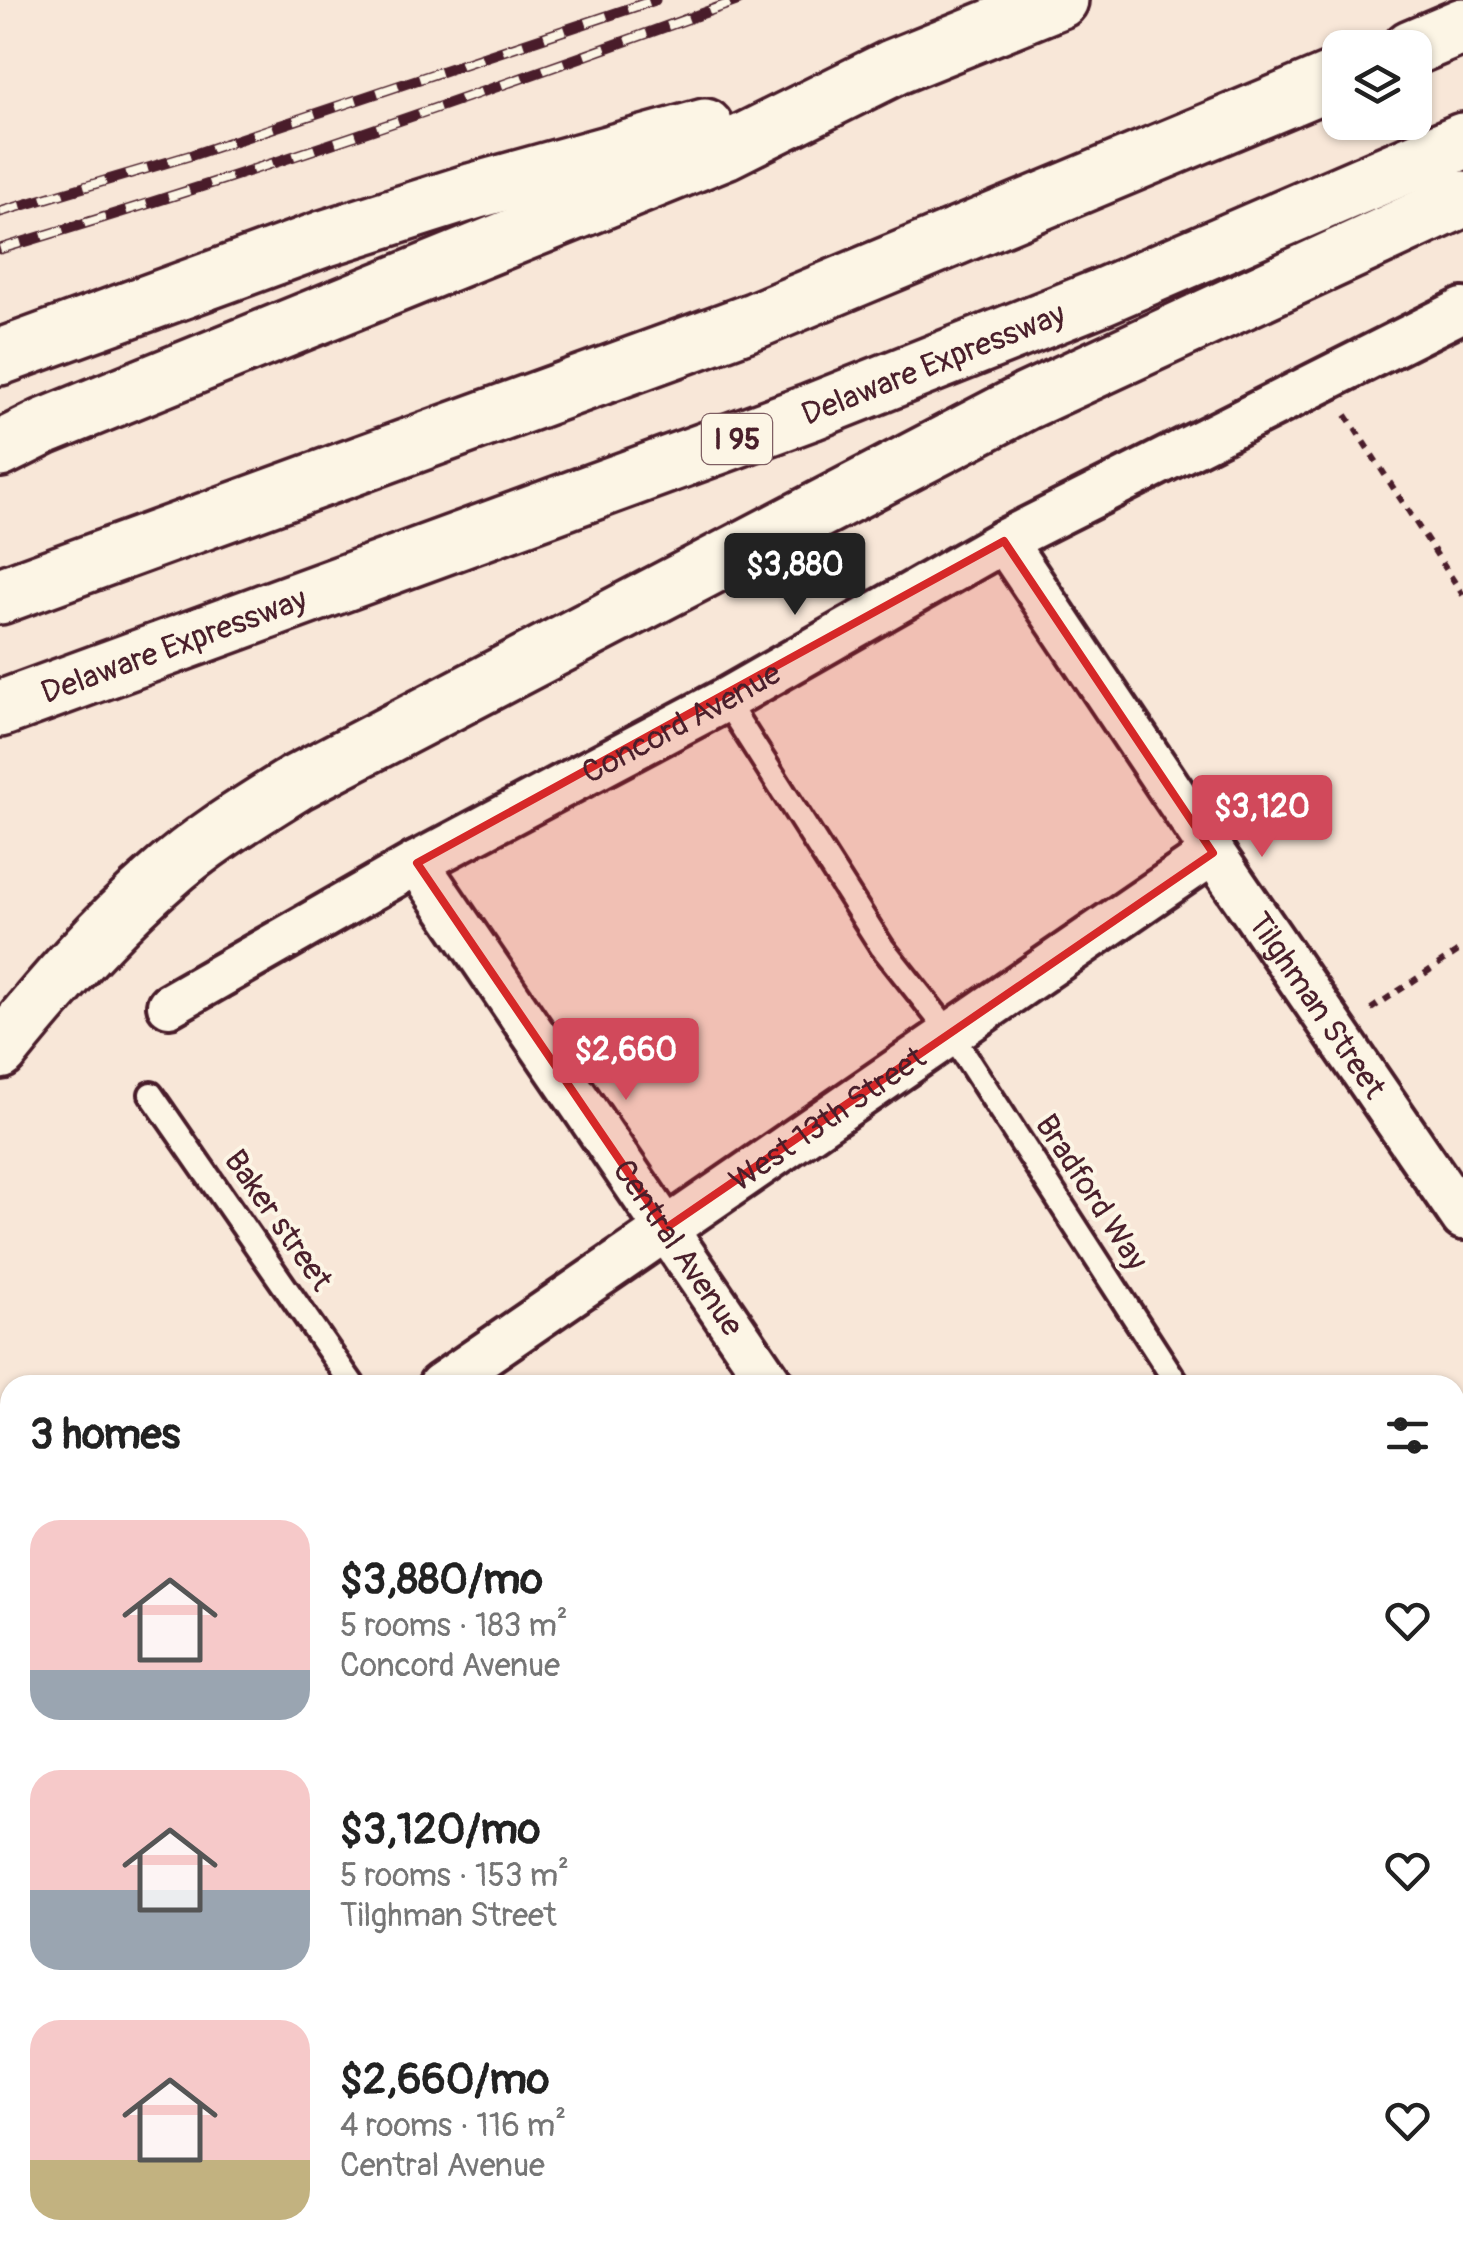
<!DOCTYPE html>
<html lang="en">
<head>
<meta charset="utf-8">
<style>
	:root { --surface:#fff; --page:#f2f2f2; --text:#222; --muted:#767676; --accent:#d1495b }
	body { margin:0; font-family:Pangolin,sans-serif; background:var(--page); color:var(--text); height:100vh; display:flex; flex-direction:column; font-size:38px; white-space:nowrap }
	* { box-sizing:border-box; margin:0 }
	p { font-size:32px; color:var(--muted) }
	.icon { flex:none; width:55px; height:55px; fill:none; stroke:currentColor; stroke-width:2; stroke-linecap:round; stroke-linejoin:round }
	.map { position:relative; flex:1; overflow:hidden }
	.panel { position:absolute; left:0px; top:1375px; width:1465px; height:892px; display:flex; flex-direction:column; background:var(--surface); border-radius:30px 30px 0 0; box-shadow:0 2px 8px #0004 }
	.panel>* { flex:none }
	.fabs { position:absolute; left:1322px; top:30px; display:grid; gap:20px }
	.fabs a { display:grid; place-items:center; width:110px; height:110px; border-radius:20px; background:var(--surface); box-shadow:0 2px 8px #0004; font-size:50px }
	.price { position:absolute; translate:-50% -85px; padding:0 22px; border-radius:10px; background:var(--accent); color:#fff; font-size:32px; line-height:65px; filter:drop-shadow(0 2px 5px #0008) }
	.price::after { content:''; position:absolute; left:50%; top:60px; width:30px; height:22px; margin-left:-15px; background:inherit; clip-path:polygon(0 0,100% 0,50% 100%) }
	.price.on { background:#222; color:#fff }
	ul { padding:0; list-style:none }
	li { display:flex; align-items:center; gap:30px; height:250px; padding:0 30px }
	li span { display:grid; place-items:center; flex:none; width:280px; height:200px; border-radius:30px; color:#555 }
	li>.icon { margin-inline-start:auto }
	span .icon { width:120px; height:120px; fill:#fffc; stroke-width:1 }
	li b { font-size:42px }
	h2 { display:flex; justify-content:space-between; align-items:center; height:120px; padding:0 30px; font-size:42px }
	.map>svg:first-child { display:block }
</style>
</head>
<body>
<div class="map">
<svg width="1463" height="2266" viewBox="0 0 1463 2266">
	<rect width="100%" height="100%" fill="#f8e7d8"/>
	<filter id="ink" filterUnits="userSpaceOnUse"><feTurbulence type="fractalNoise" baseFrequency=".01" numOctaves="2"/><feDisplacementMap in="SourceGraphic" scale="20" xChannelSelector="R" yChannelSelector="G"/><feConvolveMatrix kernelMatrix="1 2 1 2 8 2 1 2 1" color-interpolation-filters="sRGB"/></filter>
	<g filter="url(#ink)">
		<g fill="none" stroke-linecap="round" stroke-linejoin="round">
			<g stroke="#4a1f2b" stroke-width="30">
				<path id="lane" d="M725,700L882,947L951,1034L1178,1385
					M151,1094L353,1385
					M1455,1799L1463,1811
					M943,2258L949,2266"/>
			</g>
			<g stroke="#4a1f2b" stroke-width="50">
				<g id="street">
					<path id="s1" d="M1004,541L1213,853L1463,1218"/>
					<path id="s2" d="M417,863L772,1385"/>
					<path id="s3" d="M169,1005L417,863L725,700L1004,541L1463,310"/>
					<path id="s4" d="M440,1385L1213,853"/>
					<path d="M0,1490L10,1505"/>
					<path d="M1455,1533L1463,1528"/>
					<path d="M0,1682L10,1676"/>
					<path d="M522,2258L528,2266"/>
					<path d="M1366,2258L1371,2266"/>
					<path d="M402,2266L414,2258"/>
				</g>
			</g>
			<g stroke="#4a1f2b" stroke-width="62">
				<g id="highway">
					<path d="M1411,48L1463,26"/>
					<path d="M0,357L323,239L474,191L705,127"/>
					<path d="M0,449L44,427L725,151L894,67L1060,0"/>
					<path d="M0,596L756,320L1340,77"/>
					<path id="s5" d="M0,709L811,412L1101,297L1463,141"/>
					<path d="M0,1051C50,989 103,928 163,876C203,840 250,812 296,783L1027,401L1463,199"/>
					<path d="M0,2257L4,2266"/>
				</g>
			</g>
			<path stroke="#4a1f2b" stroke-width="6" stroke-dasharray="8 8" stroke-linecap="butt" d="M1346,415L1463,595
				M1371,1009L1463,948
				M196,2258L201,2266
				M216,2258L222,2266
				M301,2266L314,2258"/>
			<use href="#lane" stroke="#fcf5e5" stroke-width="22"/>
			<use href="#street" stroke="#fcf5e5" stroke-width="42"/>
			<use href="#highway" stroke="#fcf5e5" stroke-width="55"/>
			<g stroke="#4a1f2b" stroke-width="11">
				<path id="rail" d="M0,212L192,155L655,0
					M0,249C249,175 495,89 739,0"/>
			</g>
			<use href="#rail" stroke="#fcf5e5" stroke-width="8" stroke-dasharray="22" stroke-linecap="butt"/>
		</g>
	</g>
	<path fill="#d62828" fill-opacity="0.2" stroke="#d62828" stroke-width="8" stroke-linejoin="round" d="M1004,541L1213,853L666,1228L417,863Z"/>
	<g text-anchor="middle" stroke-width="8" stroke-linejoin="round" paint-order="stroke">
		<rect fill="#fcf5e5" stroke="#7f5f63" stroke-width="2.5" x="702" y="414" width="70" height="50" rx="8"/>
		<g font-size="30" font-weight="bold" fill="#4a1f2b">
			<text x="737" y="449">I 95</text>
		</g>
		<g font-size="32" fill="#4a1f2b" stroke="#fcf5e5">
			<text dy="11" stroke="none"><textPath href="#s5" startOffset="995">Delaware Expressway</textPath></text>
			<text dy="11" stroke="none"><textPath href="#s5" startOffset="185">Delaware Expressway</textPath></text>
			<text dy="11" stroke="none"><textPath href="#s3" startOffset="585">Concord Avenue</textPath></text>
			<text dy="11" stroke="none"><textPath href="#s1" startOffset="560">Tilghman Street</textPath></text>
			<text dy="11" stroke="none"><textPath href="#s4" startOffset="470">West 13th Street</textPath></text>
			<text transform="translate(1092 1192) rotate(57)" y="11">Bradford Way</text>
			<text transform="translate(279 1220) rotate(55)" y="11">Baker street</text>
			<text dy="11" stroke="none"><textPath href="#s2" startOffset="465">Central Avenue</textPath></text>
		</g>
	</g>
</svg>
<div class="fabs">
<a><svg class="icon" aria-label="layers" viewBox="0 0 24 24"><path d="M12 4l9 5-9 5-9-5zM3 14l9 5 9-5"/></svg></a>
</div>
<b class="price on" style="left:795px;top:618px">$3,880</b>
<b class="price" style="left:1262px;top:860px">$3,120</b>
<b class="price" style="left:626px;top:1103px">$2,660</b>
<section class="panel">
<h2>3 homes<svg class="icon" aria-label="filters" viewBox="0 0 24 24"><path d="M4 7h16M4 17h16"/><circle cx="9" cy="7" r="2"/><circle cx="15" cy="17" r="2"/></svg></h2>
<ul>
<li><span style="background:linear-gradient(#f6c9c9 75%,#9aa5b1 0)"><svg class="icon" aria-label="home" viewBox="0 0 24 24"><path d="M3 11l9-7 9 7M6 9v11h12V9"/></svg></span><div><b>$3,880/mo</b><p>5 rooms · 183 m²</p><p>Concord Avenue</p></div><svg class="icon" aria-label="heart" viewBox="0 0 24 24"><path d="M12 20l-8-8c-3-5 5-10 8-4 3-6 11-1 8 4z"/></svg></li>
<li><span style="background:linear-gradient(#f6c9c9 60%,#9aa5b1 0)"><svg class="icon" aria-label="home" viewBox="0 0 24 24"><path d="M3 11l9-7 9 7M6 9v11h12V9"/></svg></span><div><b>$3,120/mo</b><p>5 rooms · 153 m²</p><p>Tilghman Street</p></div><svg class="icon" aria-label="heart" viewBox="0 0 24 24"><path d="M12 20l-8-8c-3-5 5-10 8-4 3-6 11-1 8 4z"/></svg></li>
<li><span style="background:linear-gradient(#f6c9c9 70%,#c2b280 0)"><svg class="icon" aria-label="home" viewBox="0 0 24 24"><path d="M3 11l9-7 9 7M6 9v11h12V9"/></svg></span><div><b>$2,660/mo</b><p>4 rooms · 116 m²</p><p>Central Avenue</p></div><svg class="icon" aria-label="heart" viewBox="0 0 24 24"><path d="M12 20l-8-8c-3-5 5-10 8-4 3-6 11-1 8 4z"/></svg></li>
</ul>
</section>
</div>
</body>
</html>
